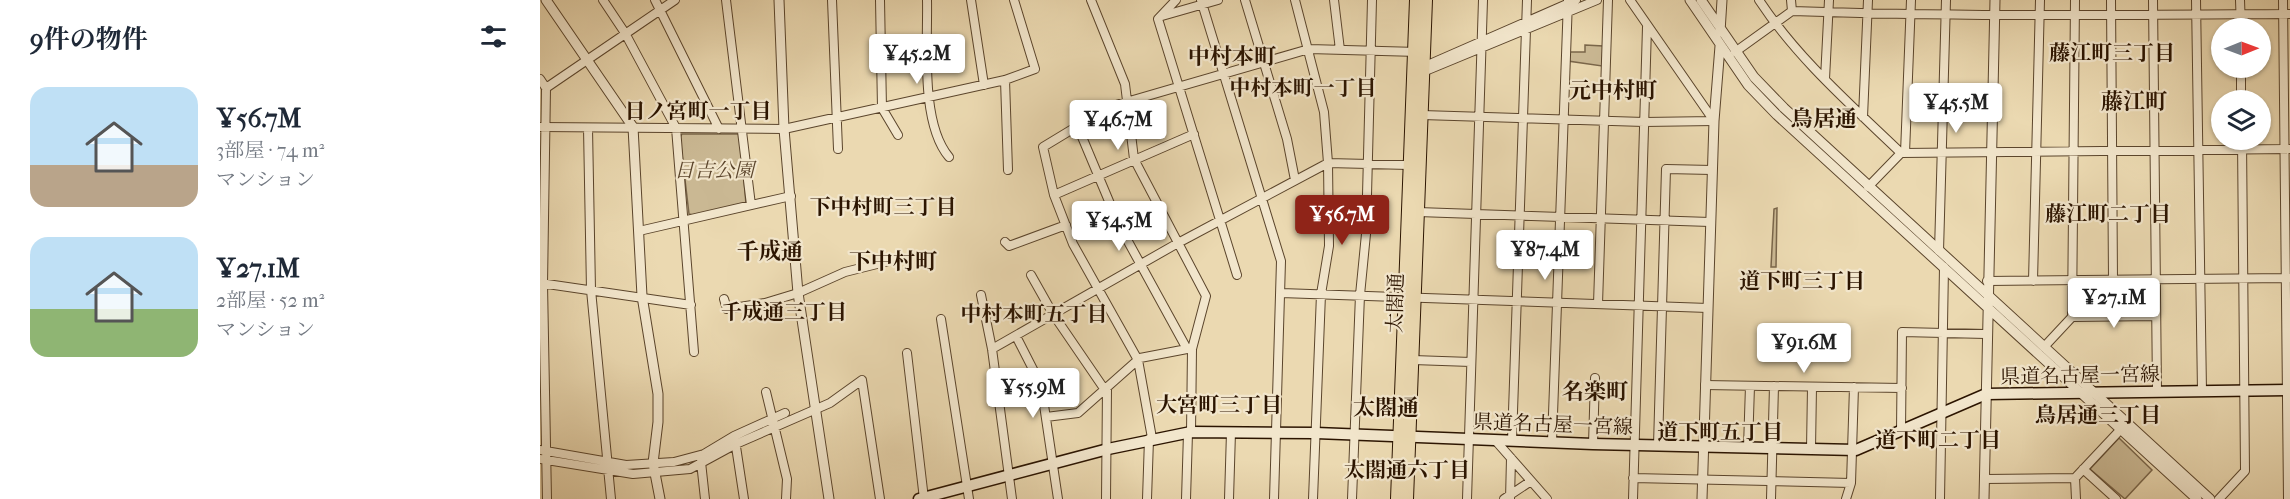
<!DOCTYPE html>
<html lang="ja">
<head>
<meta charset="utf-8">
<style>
	:root { --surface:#fff; --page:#f6f6f7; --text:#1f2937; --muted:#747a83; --accent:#8f2418 }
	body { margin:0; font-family:"IM FELL French Canon","Noto Serif JP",serif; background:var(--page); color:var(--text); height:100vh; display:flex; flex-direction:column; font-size:22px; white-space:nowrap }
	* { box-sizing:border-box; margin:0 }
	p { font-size:20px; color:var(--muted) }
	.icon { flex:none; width:33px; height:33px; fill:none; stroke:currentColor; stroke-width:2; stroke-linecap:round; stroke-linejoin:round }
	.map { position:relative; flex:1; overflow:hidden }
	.details { display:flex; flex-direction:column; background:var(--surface); width:540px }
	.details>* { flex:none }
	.needle { width:39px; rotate:89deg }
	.fabs { position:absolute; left:1671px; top:18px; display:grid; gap:12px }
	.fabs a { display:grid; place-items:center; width:60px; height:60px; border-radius:50%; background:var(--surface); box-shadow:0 2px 4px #0004; font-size:30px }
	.price { position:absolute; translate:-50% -51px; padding:0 14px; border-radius:6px; background:#fff; color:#222; font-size:20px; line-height:39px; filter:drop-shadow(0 2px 3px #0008) }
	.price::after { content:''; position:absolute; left:50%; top:36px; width:18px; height:14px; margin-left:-9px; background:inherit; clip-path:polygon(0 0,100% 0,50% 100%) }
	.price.current { background:var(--accent); color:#fff }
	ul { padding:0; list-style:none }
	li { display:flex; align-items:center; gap:18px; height:150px; padding:0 30px }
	li span { display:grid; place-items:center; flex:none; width:168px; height:120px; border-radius:18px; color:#555 }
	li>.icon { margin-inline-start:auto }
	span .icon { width:72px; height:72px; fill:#fffc; stroke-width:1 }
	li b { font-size:26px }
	h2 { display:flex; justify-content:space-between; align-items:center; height:72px; padding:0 30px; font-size:26px }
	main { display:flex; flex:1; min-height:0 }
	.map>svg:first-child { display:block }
</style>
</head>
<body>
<main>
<section class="details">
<h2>9件の物件<svg class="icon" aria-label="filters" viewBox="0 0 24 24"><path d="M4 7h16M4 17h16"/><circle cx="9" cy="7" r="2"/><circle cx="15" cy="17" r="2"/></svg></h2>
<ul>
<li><span style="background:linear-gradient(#bfe0f5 65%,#b9a48a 0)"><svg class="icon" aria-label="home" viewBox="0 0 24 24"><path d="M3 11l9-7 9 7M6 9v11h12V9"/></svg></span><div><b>¥56.7M</b><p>3部屋 · 74 m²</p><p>マンション</p></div></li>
<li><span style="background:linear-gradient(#bfe0f5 60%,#8fb573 0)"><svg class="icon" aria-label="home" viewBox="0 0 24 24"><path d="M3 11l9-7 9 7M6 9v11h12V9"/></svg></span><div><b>¥27.1M</b><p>2部屋 · 52 m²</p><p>マンション</p></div></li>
</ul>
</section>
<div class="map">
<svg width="1750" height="499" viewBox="0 0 1750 499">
	<rect width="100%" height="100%" fill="#ebd9b1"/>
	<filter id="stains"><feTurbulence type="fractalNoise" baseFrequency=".00333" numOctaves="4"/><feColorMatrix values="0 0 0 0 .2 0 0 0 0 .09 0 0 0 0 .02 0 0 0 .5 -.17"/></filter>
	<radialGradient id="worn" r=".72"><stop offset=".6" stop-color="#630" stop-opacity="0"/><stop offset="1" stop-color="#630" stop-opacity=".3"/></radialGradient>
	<path fill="#cab893" stroke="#7a664a" stroke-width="1.5" d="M1045,45L1063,46L1062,66L1028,61V52H1045Z
		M142,134H200L206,204L153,215L149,214L140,137Z
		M1237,208L1236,267H1231L1234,209Z
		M1579,438L1612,470L1585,499L1550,469Z"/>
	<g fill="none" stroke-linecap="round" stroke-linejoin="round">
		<g stroke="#5b452c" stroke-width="10">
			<path id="minor" d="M63,0L85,33L136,128L154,352
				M115,0L179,129
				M186,0L211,205
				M292,0L298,149
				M340,0L342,108L358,135
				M387,0C388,43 380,123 409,157
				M431,0L444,85
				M551,0L585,84L594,159L666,296L652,349L651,432
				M636,0L618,19L697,275
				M661,0L741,261L734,499
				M705,0L747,139L755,180
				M755,0L784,112L788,163L789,246L781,294L773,499
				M794,0L800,50
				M1219,0C1257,58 1311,105 1361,153L1750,149
				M1251,0L1252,11C1418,17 1584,15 1750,14
				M1571,0L1573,280
				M1613,0L1617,392
				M1656,0L1662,391
				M1700,0L1701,28
				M1743,0L1748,499
				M622,16L678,0
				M1195,52L1252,11
				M883,67L1036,0
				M1701,68V100
				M883,72L1057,0
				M0,79L6,88L3,284L7,499
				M1285,79L1289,0
				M465,80L468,170
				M6,88L135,0
				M882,115L1104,122L1174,121L1090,0
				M1323,117L1328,0
				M537,125L579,225L647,349H652
				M0,127L244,129L465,80L495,69L474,0
				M48,128L51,290L71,499
				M1365,153L1371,0
				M1328,187L1361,153
				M514,195L654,134
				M878,212L1170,222
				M99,231L251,196
				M465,242L469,246L526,225
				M1399,251L1406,0
				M491,275L513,314L565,390
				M1447,281L1750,278
				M1493,281L1500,0
				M0,283L151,305
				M741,293L1168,308
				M441,295L452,349L472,499
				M184,299L187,309L225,303L258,293L305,272L357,259
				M1058,304L1068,0
				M1532,317L1616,316
				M401,319L429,499
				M476,336L501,385L518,499
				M1504,347L1532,317L1535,0
				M452,349L638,243L788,163L869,165
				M367,353L384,499
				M873,360L931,362
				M1165,385L1362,388
				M226,392L247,479L246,499
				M506,417L538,413L600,358L647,349
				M1361,431L1362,332L1446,334
				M612,438L598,360L533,244L514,195L503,147L569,107L769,49L878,52
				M195,440L204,499
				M955,440L1007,499
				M972,441L987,0
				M1012,442L1028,0
				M1053,444L1055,378
				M1118,445L1126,169L1172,170
				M1208,447L1210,386
				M1271,449L1272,387
				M0,450L86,465L134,462L164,454L194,436L245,413
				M0,459L93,474L150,469L196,444L290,403L322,380L340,499
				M161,462L165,499
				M1543,469L1576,499
				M1093,478L1311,483
				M1535,478L1536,499
				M1444,479L1535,478L1582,428
				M566,499L567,388
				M607,499L609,439
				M646,499L648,433
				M689,499L691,432
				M812,499L820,295L826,234L832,0
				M927,499L943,0
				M964,499L991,481
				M970,499L971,458
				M1093,499L1107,27
				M1231,499L1234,386
				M1306,499L1311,483L1314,387
				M1400,499L1404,267
				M1679,499L1705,471L1702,140"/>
		</g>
		<g stroke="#5b452c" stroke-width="11">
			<path id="tertiary" d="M6,0L93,127L102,296L118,394V422L113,463L120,499
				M239,0L244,129L258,293L289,499
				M1150,0L1208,85L1237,115L1657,499
				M1161,0L1214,77L1244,108L1670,499
				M1180,32L1182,0
				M1162,499L1174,121L1180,46
				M1444,499L1455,0"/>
		</g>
		<g stroke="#2b1400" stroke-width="13">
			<path id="secondary" d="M379,499L568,449L651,432L776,433L1053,444L1316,450L1446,394L1750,390"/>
		</g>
		<g stroke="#2b1400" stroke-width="14">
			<path id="primary" d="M857,499L876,0
				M867,499L886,0"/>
		</g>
		<use href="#minor" stroke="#f2e6cc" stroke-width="8"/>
		<use href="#tertiary" stroke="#f2e6cc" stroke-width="9"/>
		<use href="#secondary" stroke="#f2e6cc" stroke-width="10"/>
		<use href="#primary" stroke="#ebd9b1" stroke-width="12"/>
	</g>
	<g text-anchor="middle" stroke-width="4.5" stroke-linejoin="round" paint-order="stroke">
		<g font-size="20" font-style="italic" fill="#5b452c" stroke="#f2e6cc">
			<text x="174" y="177">日吉公園</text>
		</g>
		<g font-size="20" fill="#2b1400" stroke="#f2e6cc">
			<text transform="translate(855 303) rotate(-88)" y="7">太閤通</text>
			<text transform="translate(1540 375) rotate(-1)" y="7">県道名古屋一宮線</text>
			<text transform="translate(1013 424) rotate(2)" y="7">県道名古屋一宮線</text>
		</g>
		<g font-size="21" font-weight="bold" fill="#2b1400" stroke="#f2e6cc">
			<text x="1572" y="60">藤江町三丁目</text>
			<text x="763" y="95">中村本町一丁目</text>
			<text x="158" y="118">日ノ宮町一丁目</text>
			<text x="343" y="214">下中村町三丁目</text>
			<text x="1568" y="221">藤江町二丁目</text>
			<text x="1262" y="288">道下町三丁目</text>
			<text x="244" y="319">千成通三丁目</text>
			<text x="494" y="321">中村本町五丁目</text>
			<text x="679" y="412">大宮町三丁目</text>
			<text x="1558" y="422">鳥居通三丁目</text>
			<text x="1180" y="439">道下町五丁目</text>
			<text x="1398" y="447">道下町二丁目</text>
			<text x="867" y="477">太閤通六丁目</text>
		</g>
		<g font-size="22" font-weight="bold" fill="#2b1400" stroke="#f2e6cc">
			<text x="692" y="64">中村本町</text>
			<text x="1073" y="98">元中村町</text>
			<text x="1594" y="109">藤江町</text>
			<text x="1284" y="126">鳥居通</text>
			<text x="230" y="259">千成通</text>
			<text x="353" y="269">下中村町</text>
			<text x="1055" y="399">名楽町</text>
			<text x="846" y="415">太閤通</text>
		</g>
	</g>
	<rect width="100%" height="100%" filter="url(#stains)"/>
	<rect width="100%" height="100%" fill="url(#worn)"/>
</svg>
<div class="fabs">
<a><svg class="needle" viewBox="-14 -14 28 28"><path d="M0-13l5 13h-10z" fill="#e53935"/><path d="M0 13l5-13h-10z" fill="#747a83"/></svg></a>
<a><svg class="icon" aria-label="layers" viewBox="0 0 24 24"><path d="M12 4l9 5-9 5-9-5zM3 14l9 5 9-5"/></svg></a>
</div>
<b class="price" style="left:377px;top:85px">¥45.2M</b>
<b class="price" style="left:1416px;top:134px">¥45.5M</b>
<b class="price" style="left:578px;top:151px">¥46.7M</b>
<b class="price current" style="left:802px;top:246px">¥56.7M</b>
<b class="price" style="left:579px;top:252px">¥54.5M</b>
<b class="price" style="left:1005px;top:281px">¥87.4M</b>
<b class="price" style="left:1574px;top:329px">¥27.1M</b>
<b class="price" style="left:1264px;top:374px">¥91.6M</b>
<b class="price" style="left:493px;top:419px">¥55.9M</b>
</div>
</main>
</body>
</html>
